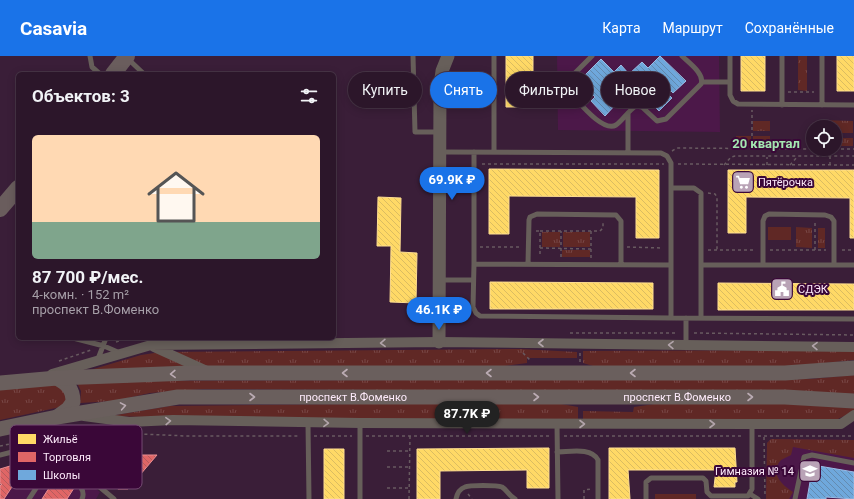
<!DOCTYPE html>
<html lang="ru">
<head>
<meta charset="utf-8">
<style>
	:root { --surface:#2c162a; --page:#341f32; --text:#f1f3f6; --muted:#a69fa8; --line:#483547; --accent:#1a73e8 }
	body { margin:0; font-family:Roboto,sans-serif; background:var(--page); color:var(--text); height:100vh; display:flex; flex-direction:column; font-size:15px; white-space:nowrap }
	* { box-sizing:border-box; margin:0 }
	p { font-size:13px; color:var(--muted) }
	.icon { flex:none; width:22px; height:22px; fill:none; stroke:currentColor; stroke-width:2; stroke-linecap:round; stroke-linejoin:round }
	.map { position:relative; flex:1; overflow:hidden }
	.side { position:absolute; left:16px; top:16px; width:320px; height:268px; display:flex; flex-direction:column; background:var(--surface); border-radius:6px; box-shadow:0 2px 10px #0003,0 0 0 1px var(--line) }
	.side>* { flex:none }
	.guide { position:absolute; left:348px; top:16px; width:380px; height:36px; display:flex; gap:8px }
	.fabs { position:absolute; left:806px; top:64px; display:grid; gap:8px }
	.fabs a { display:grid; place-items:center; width:36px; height:36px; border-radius:50%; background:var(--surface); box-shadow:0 2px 10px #0003,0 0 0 1px var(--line); font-size:20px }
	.price { position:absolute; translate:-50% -34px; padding:0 9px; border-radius:14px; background:var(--accent); color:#fff; font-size:13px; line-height:26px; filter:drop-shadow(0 1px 2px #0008) }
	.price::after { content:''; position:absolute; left:50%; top:24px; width:12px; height:9px; margin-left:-6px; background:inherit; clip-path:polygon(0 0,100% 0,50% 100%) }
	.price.active { background:#222; color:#fff }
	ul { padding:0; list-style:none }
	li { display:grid; align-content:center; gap:8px; height:212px; padding:0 16px }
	li span { display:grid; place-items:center; height:124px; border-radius:6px; color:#555 }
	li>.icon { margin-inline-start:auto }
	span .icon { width:72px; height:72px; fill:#fffc; stroke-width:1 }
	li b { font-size:17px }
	h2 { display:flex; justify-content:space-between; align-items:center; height:48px; padding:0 16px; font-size:17px }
	.pill { padding:0 14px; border-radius:18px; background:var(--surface); box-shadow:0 2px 10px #0003,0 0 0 1px var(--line); font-size:14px; line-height:36px }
	.pill.active { background:var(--accent); color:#fff }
	header { display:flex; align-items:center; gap:24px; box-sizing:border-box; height:56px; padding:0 20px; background:var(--accent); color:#fff }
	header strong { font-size:19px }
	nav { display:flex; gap:22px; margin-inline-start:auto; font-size:14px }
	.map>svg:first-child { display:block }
</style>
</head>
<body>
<header>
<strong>Casavia</strong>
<nav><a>Карта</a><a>Маршрут</a><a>Сохранённые</a></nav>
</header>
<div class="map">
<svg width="854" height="443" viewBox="0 0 854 443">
	<defs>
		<pattern id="grass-tufts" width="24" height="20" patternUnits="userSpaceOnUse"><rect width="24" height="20" fill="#602825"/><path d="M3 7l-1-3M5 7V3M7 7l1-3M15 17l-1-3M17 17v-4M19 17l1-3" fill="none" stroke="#784746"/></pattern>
		<pattern id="homes-back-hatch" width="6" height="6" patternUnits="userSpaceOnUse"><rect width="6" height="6" fill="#ffd966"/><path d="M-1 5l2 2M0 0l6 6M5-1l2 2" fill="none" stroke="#dbbc61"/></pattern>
		<pattern id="shops-back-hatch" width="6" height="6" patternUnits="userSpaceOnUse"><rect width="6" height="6" fill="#e06666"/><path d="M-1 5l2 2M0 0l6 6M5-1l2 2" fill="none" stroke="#b45c5e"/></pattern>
		<pattern id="schools-back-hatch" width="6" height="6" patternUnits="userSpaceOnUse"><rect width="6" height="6" fill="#6fa8dc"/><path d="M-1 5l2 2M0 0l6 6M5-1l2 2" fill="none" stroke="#648bb0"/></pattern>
	</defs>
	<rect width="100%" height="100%" fill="#3a1e38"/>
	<path fill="#4c1849" d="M557,0H719L720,76L558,74Z
		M771,383L854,384V443H766L767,387Z
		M48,395L100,436L96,443H4L25,411Z"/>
	<path fill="url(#grass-tufts)" d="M798,0H807V35L798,34Z
		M820,64L853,65V77H835V71H820Z
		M753,65H770V75H753Z
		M835,82H853V90H835Z
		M796,171L812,172V192L796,191Z
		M818,172H825V192H818Z
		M542,176H560V191H542Z
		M563,176H590V191H563Z
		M562,194H590V201H562Z
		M520,293L577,296V302H527V307L498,311L90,314L141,299L161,296Z
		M854,294V304L788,311L603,313L583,307V295Z
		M854,319V340L580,335L203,333L150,337L114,345L80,347L81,335L76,325L810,323Z
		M59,326L68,333L65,350L0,364V332Z
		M550,346L578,351V364L215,363L110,360L170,350Z
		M661,347L790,348L854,352V355L836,364H583V355L633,356L634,351Z
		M771,383L854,384V402L793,391L791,399L781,404C769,417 782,429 793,436L789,443H766L767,387Z
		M655,438H696V443H655Z"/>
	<path fill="#602825" d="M736,80H751V90H736Z
		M753,80H770V90H753Z
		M768,171H791V184H768Z"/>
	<path fill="url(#homes-back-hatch)" stroke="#fede92" d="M506,0H533V51H506Z
		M741,0H765V35H741Z
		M837,0H854V35H837Z
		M489,113L659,114V182H636V141L509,140V178H489Z
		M728,114H854V182H850V142L746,141V177H728Z
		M378,141L401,142L400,196L417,197L416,247L390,246L391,190H377Z
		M490,226L653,227V253H490Z
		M718,227L854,228V254H718Z
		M549,392V432H527V414L440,415V443H417V393Z
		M609,392H735L737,426H735V431H714L716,414H628L630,443H609Z
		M324,393H344V443H324Z"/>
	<path fill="url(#shops-back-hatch)" stroke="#e98e92" d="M77,399H157L128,433H118Z
		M20,407L25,411L4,443H0V430L2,428H0V413Z
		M56,421L74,432L67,443H42Z"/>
	<path fill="url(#schools-back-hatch)" stroke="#9abce5" d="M660,0L686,25L673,37L671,35L668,38L672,42L659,55L646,42L650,39L635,24L623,37L620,35L613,43L617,47L605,60L591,45L595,41L592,38L590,40L577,27L601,3L614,16L621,9L629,18L642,6L648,12Z
		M813,409L854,416V443L826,441V443H807Z"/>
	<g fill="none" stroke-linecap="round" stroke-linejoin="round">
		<path stroke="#685a60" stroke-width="1.5" stroke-dasharray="3 3" stroke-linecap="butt" d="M788,36H814
			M752,92V54
			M835,93H854
			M672,95L677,92L813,93
			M482,108H664
			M678,108L854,109
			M724,109L731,101L735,100H854
			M767,109V101
			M790,109L798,100
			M830,109V101
			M708,137L715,138L717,141V194
			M536,175H540V201
			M540,175H600L603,172V166
			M480,191H521
			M627,191L663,192
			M540,192L591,193
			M708,194H756
			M770,194H826
			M815,194V166
			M842,194H854
			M561,201V175
			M591,202V175
			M570,277H678
			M694,277L854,279
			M116,286L129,282
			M523,297L530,304
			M580,297V306
			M59,305L91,294
			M49,380L72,375L186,380H300
			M314,380H352
			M366,380H550
			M564,380H744
			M758,380H854
			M764,381L765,439
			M0,390L10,388
			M387,395H409
			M387,411H409
			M387,432H409
			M468,438L472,443
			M409,443L410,380
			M584,443V434L591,433"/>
		<path stroke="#675f5a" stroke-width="5" d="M90,0L92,11L100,18
			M413,0L415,76H440
			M592,0L571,21C567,27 566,31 570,37C579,46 603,77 616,69C623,64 628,55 636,50L642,51L657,65L666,63L701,28C705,18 689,7 682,0
			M730,0V39L733,45L738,48L854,49
			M127,2L144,18
			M702,26H730
			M782,49V0
			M822,49V0
			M441,96L661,97L667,100L671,107V209
			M494,96V0
			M628,97V57
			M671,132H694L701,137V209
			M474,208V96
			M528,208L529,164L530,161L537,158L616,159L621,165V208
			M763,209V165L765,160L769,158L825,159L831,161L834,165V209
			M440,224H473
			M671,262L480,260L476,257L473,251L474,208L671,209V262L854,263
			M686,262V289
			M701,262V209H854
			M73,282L104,290L120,297
			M98,303L106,282
			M308,367L309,443
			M360,367V443
			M557,368L558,443
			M19,371L48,415
			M557,396C570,396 591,391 598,404V443
			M0,399L47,387L114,443
			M750,438L758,443
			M29,443L46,417L54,414C65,415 88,430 82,443
			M456,443C457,438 459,433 465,431C469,429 497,429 502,431C507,434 509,440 515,443
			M646,443V426L651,422H703L706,425L707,436L711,440H748L752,433V368
			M795,443L804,401L812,399L854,407"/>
		<path stroke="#675f5a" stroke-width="10" d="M154,291L207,315
			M52,318L151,289L439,286L854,291
			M84,360L129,366L173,364L360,367L752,368H841L854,359"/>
		<path stroke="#675f5a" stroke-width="13" d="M439,286L440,30L442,15L448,0"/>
		<g stroke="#6a5f5d" stroke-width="15">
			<path d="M57,322C67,328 73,332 73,346L68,353L57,361"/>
			<path d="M0,327L57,322L190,317H785L854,312"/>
			<path id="s1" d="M0,373L57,361L178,341H785L854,345"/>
		</g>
		<path stroke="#6a5d5d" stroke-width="16" d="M113,18L127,0
			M0,153L18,132"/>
	</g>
	<defs><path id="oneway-chevron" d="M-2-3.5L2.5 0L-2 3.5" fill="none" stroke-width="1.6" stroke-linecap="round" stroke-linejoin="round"/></defs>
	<g stroke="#b2a4aa">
		<use href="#oneway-chevron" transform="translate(383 287) rotate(179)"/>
		<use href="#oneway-chevron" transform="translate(541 287) rotate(-180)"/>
		<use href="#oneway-chevron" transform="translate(671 289) rotate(-179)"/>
		<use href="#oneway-chevron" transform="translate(815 290) rotate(-179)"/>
		<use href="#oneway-chevron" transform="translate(168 365) rotate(-2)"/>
		<use href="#oneway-chevron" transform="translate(326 367) rotate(1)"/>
		<use href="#oneway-chevron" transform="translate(582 368)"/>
		<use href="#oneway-chevron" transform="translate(712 368)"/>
	</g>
	<g stroke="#bbabb3">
		<use href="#oneway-chevron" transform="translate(345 317) rotate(-180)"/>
		<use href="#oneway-chevron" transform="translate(489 317) rotate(-180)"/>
		<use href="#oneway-chevron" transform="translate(633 317) rotate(-180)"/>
		<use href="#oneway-chevron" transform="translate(173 318) rotate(178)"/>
		<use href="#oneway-chevron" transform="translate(252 341)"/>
		<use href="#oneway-chevron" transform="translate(536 341)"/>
		<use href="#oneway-chevron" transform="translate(750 341)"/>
		<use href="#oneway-chevron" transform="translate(123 350) rotate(-10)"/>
	</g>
	<defs>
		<g id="supermarket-square" transform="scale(1.15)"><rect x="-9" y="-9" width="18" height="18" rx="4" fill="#b9a3b6" stroke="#3a0738"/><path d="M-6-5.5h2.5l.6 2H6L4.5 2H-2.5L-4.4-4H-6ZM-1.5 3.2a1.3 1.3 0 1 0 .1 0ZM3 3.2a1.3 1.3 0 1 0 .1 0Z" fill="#fff"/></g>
		<g id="civic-square" transform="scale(1.15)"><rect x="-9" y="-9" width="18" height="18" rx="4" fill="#b9a3b6" stroke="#3a0738"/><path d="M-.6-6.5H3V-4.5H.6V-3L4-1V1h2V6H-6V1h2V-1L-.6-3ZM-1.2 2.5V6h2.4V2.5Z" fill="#fff"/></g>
		<g id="school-square" transform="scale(1.15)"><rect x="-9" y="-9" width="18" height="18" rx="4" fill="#b9a3b6" stroke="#3a0738"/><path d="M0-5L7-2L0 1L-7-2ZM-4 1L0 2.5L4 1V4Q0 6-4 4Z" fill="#fff"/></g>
	</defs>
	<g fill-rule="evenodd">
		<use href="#supermarket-square" x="743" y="126"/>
		<use href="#civic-square" x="782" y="233"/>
		<use href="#school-square" x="810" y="415"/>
	</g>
	<g text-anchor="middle" stroke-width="4" stroke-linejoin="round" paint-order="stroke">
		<g font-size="11" fill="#fdeafa" stroke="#3a0738" text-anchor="start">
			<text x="758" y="130">Пятёрочка</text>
			<text x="798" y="237">СДЭК</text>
			<text x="794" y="419" text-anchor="end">Гимназия № 14</text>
		</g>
		<g font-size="11" fill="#fdeafa" stroke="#3a0738">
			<text dy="4" stroke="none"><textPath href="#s1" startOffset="356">проспект В.Фоменко</textPath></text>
			<text dy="4" stroke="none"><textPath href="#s1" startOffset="680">проспект В.Фоменко</textPath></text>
		</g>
		<g font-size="13" font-weight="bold" fill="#a4e6b1" stroke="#3a0738">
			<text x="766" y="92">20 квартал</text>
		</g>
	</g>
	<rect x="10" y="369" width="132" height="64" rx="6" fill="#3a0738" stroke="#744b72" stroke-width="1"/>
	<rect x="18" y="378" width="18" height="10" fill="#ffd966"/>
	<rect x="18" y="396" width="18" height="10" fill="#e06666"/>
	<rect x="18" y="414" width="18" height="10" fill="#6fa8dc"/>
	<g font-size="11" fill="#fdeafa">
		<text x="43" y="387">Жильё</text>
		<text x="43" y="405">Торговля</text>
		<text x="43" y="423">Школы</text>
	</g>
</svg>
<div class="fabs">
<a><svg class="icon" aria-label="locate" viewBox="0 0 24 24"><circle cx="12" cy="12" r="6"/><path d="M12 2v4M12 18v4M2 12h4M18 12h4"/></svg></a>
</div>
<b class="price" style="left:452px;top:145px">69.9K ₽</b>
<b class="price" style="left:439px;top:275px">46.1K ₽</b>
<b class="price active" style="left:467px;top:379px">87.7K ₽</b>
<div class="guide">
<a class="pill">Купить</a>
<a class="pill active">Снять</a>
<a class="pill">Фильтры</a>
<a class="pill">Новое</a>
</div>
<section class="side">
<h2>Объектов: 3<svg class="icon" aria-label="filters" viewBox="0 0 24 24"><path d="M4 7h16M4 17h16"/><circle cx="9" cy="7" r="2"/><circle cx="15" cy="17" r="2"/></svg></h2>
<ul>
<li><span style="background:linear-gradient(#ffd9b3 70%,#7fa58c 0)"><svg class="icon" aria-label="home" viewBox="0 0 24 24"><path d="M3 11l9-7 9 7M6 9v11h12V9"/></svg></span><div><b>87 700 ₽/мес.</b><p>4-комн. · 152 m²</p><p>проспект В.Фоменко</p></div></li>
</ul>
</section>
</div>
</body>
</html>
